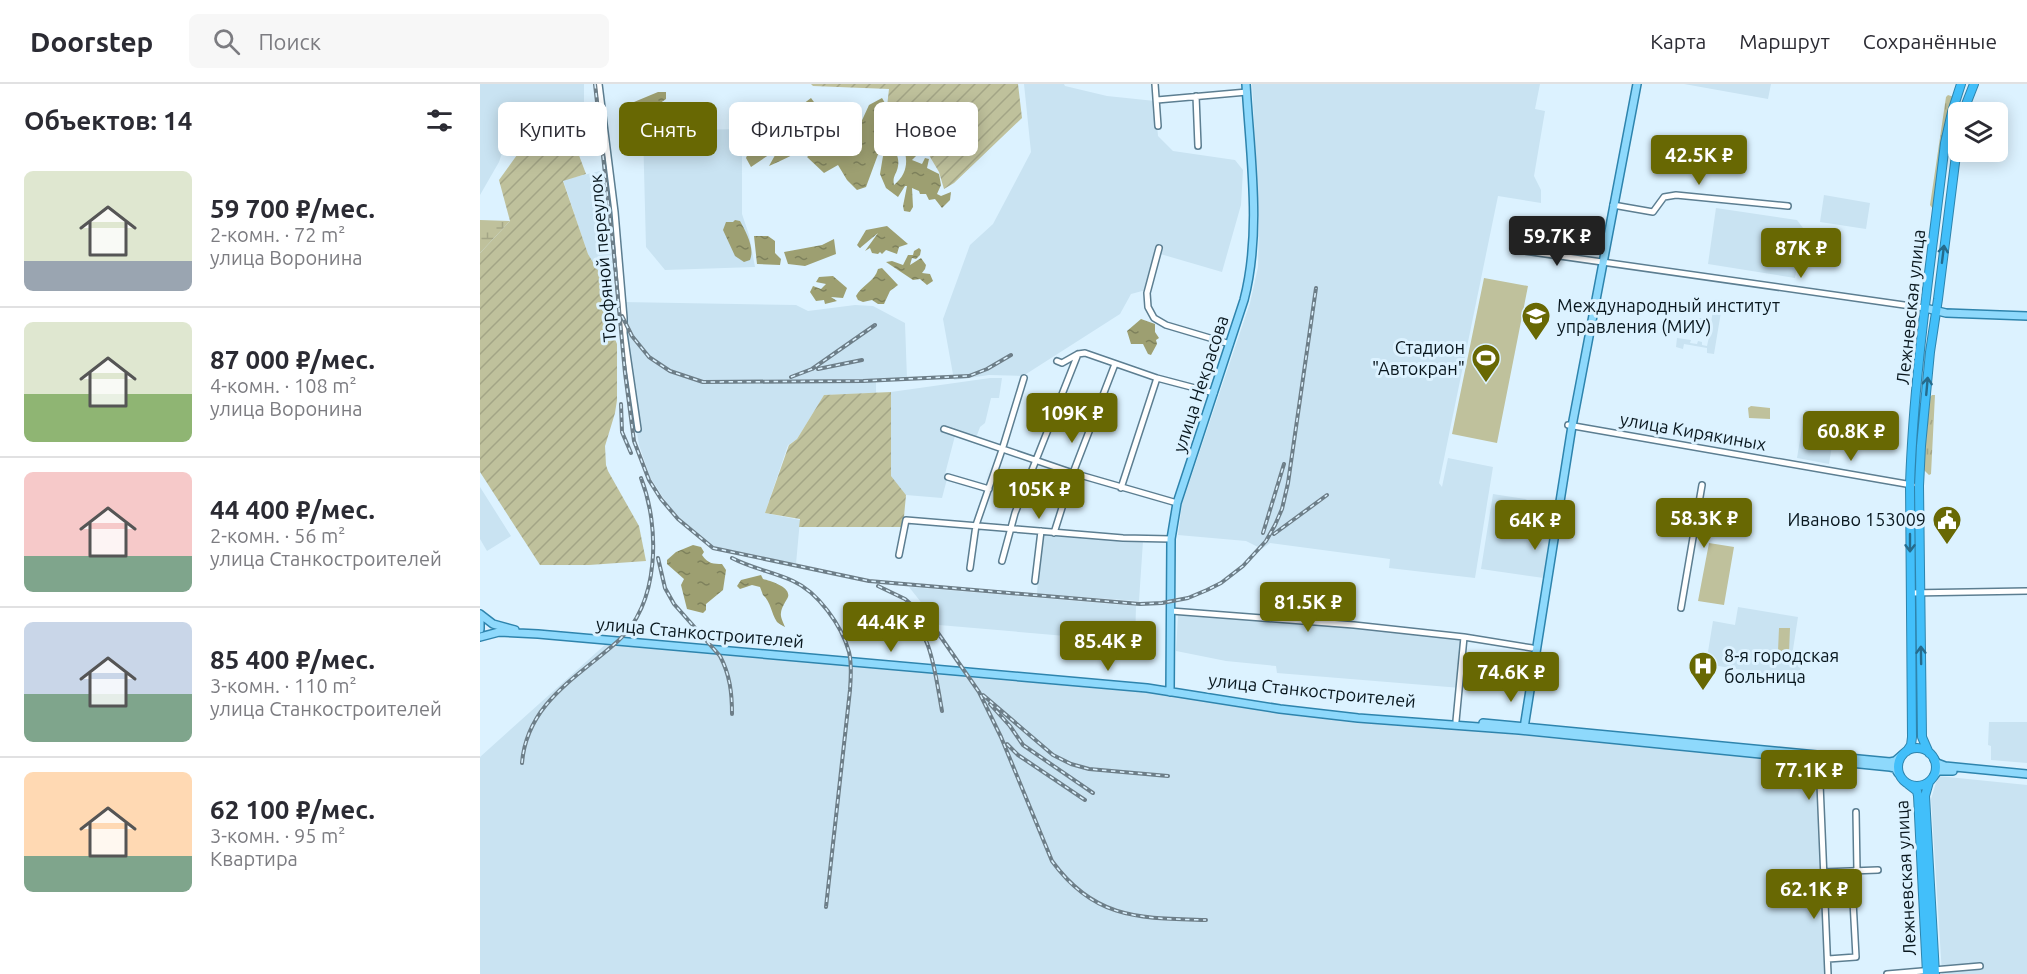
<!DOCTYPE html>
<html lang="ru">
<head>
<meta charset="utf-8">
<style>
	:root { --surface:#fff; --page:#f7f7f7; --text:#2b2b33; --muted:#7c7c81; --line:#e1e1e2; --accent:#686803 }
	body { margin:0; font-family:Ubuntu,sans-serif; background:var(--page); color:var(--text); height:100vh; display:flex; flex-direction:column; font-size:22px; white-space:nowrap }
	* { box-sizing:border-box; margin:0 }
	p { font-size:20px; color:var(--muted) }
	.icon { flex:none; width:33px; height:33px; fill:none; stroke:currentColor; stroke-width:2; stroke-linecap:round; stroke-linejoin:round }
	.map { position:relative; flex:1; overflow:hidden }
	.side { display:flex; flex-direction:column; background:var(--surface); width:480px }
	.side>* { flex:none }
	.hud { position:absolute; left:18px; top:18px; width:570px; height:54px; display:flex; gap:12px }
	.controls { position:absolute; left:1468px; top:18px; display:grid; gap:12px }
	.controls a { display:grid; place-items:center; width:60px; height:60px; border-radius:9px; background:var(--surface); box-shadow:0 3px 15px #0003; font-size:30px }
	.price { position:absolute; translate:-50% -51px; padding:0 14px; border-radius:6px; background:var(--accent); color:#fff; font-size:20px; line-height:39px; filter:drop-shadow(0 2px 3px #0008) }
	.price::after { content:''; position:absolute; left:50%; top:36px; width:18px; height:14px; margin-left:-9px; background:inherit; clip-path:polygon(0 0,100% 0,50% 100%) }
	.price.current { background:#222; color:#fff }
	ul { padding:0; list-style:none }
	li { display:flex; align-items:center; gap:18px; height:150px; padding:0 24px }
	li+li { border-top:2px solid var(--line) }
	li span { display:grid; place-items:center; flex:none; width:168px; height:120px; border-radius:9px; color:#555 }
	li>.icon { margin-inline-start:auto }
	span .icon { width:72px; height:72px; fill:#fffc; stroke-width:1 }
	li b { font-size:26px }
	h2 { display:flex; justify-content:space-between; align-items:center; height:72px; padding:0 24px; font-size:26px }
	.chip { padding:0 21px; border-radius:9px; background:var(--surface); box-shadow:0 3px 15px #0003; font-size:21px; line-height:54px }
	.chip.current { background:var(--accent); color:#fff }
	header { display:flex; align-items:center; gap:36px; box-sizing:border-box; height:84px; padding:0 30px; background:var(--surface); border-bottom:2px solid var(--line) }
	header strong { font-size:28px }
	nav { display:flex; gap:33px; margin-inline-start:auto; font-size:21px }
	.search { width:420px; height:54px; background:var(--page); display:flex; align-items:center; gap:15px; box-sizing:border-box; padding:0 21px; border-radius:9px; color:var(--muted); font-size:22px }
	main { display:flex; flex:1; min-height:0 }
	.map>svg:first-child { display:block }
</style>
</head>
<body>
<header>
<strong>Doorstep</strong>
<div class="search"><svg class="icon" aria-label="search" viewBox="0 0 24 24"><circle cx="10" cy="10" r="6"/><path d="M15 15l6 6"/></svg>Поиск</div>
<nav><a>Карта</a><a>Маршрут</a><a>Сохранённые</a></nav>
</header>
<main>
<section class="side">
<h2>Объектов: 14<svg class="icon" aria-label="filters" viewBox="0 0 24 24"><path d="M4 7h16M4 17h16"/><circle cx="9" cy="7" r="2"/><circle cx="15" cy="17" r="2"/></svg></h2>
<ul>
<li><span style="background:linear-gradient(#dfe7d0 75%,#9aa5b1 0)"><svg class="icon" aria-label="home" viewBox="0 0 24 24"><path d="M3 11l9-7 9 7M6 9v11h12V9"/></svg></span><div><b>59 700 ₽/мес.</b><p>2-комн. · 72 m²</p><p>улица Воронина</p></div></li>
<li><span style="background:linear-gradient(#dfe7d0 60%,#8fb573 0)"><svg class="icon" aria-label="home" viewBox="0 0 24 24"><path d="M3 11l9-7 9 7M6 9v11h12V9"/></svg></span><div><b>87 000 ₽/мес.</b><p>4-комн. · 108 m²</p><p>улица Воронина</p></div></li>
<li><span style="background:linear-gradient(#f6c9c9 70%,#7fa58c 0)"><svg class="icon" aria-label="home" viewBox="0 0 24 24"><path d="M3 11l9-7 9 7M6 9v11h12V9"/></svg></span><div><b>44 400 ₽/мес.</b><p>2-комн. · 56 m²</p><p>улица Станкостроителей</p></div></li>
<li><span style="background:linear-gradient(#c9d6e8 60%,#7fa58c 0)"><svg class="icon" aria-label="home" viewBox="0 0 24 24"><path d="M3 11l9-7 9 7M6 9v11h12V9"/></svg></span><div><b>85 400 ₽/мес.</b><p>3-комн. · 110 m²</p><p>улица Станкостроителей</p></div></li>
<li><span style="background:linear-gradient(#ffd9b3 70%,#7fa58c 0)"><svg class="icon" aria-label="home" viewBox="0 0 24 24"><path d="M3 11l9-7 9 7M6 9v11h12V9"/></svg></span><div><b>62 100 ₽/мес.</b><p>3-комн. · 95 m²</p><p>Квартира</p></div></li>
</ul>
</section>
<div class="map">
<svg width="1547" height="890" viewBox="0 0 1547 890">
	<defs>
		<pattern id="grass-tufts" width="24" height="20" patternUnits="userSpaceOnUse" patternTransform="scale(1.5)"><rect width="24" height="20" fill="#bfc19c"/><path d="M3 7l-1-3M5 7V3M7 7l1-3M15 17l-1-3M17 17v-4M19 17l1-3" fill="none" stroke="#a3a586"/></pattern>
		<pattern id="wetland-marsh" width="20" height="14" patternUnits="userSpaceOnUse" patternTransform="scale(1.5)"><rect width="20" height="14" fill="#bfc19c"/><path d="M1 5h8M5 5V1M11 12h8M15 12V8" fill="none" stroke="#a3a586"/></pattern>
		<pattern id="garden-furrows" width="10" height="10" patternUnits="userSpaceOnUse" patternTransform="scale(1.5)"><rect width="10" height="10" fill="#bfc19c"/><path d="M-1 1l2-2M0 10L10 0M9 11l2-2" fill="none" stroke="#a3a586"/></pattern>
		<pattern id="water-ripples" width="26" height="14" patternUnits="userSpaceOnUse" patternTransform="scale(1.5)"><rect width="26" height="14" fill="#9d9f71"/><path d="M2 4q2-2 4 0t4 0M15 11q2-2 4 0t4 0" fill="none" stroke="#7e815c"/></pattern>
	</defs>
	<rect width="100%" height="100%" fill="#dcf2ff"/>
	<path fill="#c9e3f2" d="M0,0H104V25L96,42L70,62L62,58L28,51L19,78L0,111Z
		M544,0H584L585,2L627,12L675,17L678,52L693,67L755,76L763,86L761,121L742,188L677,169L666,206L651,210L640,230L543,292L509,291L474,296L463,235L490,161L513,140L551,68Z
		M772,0H1060L1055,25L1065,27L1054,92L1061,106V119L1018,112L959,399L962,403L968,374L1013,383L995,494L909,484L910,475L790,459L782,465L766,457L698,451L702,420L770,219L778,183L779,132Z
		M1204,0H1291L1288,15Z
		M262,45V130L269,151L275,183L185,186L166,163L163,47Z
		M120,87L134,190L120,192L108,170L83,96Z
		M1344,111L1390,119L1386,145L1340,138Z
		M1236,124L1317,136L1323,144L1315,194L1228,180Z
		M1235,215L1243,216L1234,270L1227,269V264L1204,260L1203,265L1196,263L1197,254L1211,256L1210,259L1217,260L1218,257L1222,258V261L1227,262L1230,248L1215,245L1216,240L1217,234H1222V237L1231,238Z
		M142,218L316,221L328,227L375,221L393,222L425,239L427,295L396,296V309L344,311L317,355L308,361L285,429L320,436L316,480L257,470L230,461L196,431L182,412L170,393L159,361L151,310Z
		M510,294H522L519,314H511L505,339L500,343L496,354L476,348L465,390L467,395L462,414L426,411L411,393V308Z
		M1325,326L1357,331L1349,380L1317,374Z
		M0,403L31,452L7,467L0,455Z
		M1013,410L1045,415L1057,420L1075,424L1064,494L1001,485Z
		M561,450L663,457L659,517L557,510Z
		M429,503L656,522L655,558L459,541Z
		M1258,523L1318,533L1312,572L1322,574L1319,595L1226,580L1233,537L1255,541Z
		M698,531L847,541L987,554L981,604L797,589L796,582L746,577L696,567Z
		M127,559L678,608L802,629L1338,679L1348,890H0V673Z
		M1509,638H1547V679L1511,676V662L1508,661Z
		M1458,692L1547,701V890H1462L1451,715Z"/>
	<path fill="url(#grass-tufts)" d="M1468,11L1474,13L1460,80L1458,82L1457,88L1459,89L1453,125L1450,121L1466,13Z
		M1452,311H1455L1451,390L1449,391L1444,386L1449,314Z"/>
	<path fill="url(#wetland-marsh)" d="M0,136L30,137L0,169Z"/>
	<path fill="url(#garden-furrows)" d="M331,0H538L542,34L474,99L464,105L459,88L431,41L411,51L404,49L409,5L333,2Z
		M50,38C67,65 66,61 97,66L106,90L83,97L108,170L120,190L127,235L137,260V316L135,329L125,362L126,381L128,387L159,442L166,477L109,481H60L0,388V169L30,137L19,96L37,71L28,51Z
		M411,308V392L426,411L423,443H319L320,435L285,429L309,361L317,355L344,311Z"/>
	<path fill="#bfc19c" d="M1004,194L1048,202L1017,359L972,350Z
		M1271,322L1290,324V335L1269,334L1268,324Z
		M1229,459L1254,463L1244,521L1218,517Z
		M1299,544H1310L1309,568L1298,567Z"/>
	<path fill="url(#water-ripples)" d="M178,8H186V15L176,22L166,20L157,27L150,26L154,18Z
		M331,14L340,26L355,20L361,41C338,57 315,71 289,82L299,64L271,83L266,74L279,42L295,39L296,32H307Z
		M402,14L405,19L400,65L386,103L377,106L367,96L358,81L344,89L327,73L337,65L367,51L368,42L378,45L389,21Z
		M478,23L487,26L491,32L482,40L463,42L462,37L467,27Z
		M429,42L433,46L430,50V59L434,64L439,60L442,66L432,76L442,80L445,74L449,75L447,84L459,90L461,101L457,110L461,112L471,108L470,116L462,124L455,115L449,116L446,110H440L439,107L432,104L433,123L430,128L424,127L423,122L427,102H425L418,113L406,104L400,90L405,60L408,55L414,56C413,66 420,72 418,82C417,90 412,92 414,101C431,87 428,69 418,52L420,47Z
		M255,136L260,137C266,148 275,164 270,176L264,178L255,172L243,146L246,138H253Z
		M407,142L428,160L419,163L417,170L406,166L402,170L400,168L398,170L392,169L390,164L385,167L398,149L380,164L377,161L386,146Z
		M274,152H288L295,157V169L301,175L300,181L277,180Z
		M354,155L356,170L325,182L308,180L304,168L342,161Z
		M439,164L441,166L440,171L436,175L432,174L430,181L441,174L446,181L445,185L442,189L450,190L453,197L447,201L440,195L433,196L406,178L412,177L423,181L428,171H433L434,167Z
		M402,184L418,201L410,207L404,220H398L392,216L383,218L378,216L376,212C381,202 395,197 398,185Z
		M353,192L367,204L363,214L351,213L357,217L345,220L344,216L336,217L330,208L333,202L341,205L346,200L336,198L339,193Z
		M661,235L675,240V248L679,254L676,256L677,260L671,271L668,270L663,260H651L647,247Z
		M213,461L221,463L224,468L222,471C228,480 234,480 242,480L246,486L243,506L226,520V526L223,529L207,525L201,501L204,495L187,480V476L196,468Z
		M281,491L283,495C291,497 311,503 308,513C306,517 301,524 301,529C300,533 304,540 305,543C302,541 299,540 297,538C291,529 291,518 283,511L280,503L272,501L260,505L257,502L261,496Z"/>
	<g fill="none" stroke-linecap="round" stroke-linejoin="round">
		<g stroke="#5c7e91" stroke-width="8">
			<path id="minor" d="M119,0L135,128L144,234V249L158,345
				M675,0L678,42
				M716,12L718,62
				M677,16L767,8
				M1133,121L1173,128L1184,113L1196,111L1308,122
				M679,164L667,209L668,223L674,234L686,241L750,260
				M1038,166L1445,224
				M577,277L582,279L598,270L605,269L677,294L734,309
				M1088,341L1432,401
				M464,345L593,389L697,419
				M468,393L509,405
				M641,404L677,294
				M574,449L593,389L635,280
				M419,471L426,436L643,454L691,455
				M522,477L535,429L598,270
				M490,484L496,441L522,366L544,294
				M555,497L561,447
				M1430,509L1547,507
				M1201,524L1222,401
				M691,527L874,541L984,553L1052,564
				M976,637L984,553
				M1339,676L1348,890
				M1376,728L1377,787
				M1343,788L1398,786
				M1345,818L1373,817L1376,873L1348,875
				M1407,890L1500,882"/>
		</g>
		<g stroke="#2e84ad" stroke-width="10">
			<path id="major" d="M1445,224L1466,229L1547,232
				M0,530L13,540L35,546
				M0,535V545
				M0,553L19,548L58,550L667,604L800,625L878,634L1039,646L1410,683L1415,684L1418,689
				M690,608L691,455L697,419L764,216C782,147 770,71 766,0
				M1003,639L1410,678L1415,677L1422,671
				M1044,644L1092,342L1157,0
				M1454,675L1457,679L1465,682L1547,690
				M1454,692L1458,687H1473"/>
		</g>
		<g stroke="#2e84ad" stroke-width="10">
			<path id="highway" d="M1483,28L1494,0
				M1418 683a19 19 0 1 1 38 0a19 19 0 1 1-38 0Z
				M1427,667L1431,661L1432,653L1430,400C1434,286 1452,172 1465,59L1472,28L1481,0
				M1449,669L1442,653L1439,402L1441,362L1450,268L1458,215L1479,47
				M1449,698L1445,712L1455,890
				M1428,700L1437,707L1438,712L1447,890"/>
		</g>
		<use href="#minor" stroke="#fff" stroke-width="5"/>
		<use href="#major" stroke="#8ed9fc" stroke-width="7"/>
		<use href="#highway" stroke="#42bffa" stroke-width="8"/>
		<g stroke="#6d7e88" stroke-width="4">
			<path id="rail" d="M115,0L133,161L145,289L154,357L169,396L181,415L198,435L233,464L389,497L660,520L682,519L708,514L727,506L741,499L763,482L786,457L795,441L802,425L808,399L836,204
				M142,232L152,252L169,273L190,287L223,298L383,297L489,292L507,285L531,271
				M338,285L382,276
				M311,293L332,285L395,241
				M141,320L142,348L151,369
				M783,449L804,380
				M794,450L847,411
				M178,474L185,504L194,520L240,572C250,591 252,609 252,630
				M252,474C271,484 293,488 313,497C338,508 362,542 369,568C372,580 371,593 370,606L346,823
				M398,502L425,515L449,536L499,608L521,653L572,777C615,836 660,834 726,836
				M421,520C452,547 455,589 462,627
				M503,611L573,671L591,680L609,685L688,692
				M510,620L530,642L543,661L613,709
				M527,660L538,671L605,716
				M42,679C47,619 98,593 138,557C180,519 180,443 161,394"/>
		</g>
		<use href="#rail" stroke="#dcf2ff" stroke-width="1.5" stroke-dasharray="4.5" stroke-linecap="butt"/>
	</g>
	<defs><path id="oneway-shaft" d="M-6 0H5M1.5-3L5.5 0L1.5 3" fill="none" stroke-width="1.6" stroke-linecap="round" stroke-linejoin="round" transform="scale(1.5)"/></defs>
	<g stroke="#266b8c">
		<use href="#oneway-shaft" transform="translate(1463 170) rotate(-83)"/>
		<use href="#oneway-shaft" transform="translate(1447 302) rotate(-85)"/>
		<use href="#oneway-shaft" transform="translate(1430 459) rotate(90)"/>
		<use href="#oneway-shaft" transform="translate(1441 571) rotate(-91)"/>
	</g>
	<defs>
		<g id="university-pin" transform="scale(1.5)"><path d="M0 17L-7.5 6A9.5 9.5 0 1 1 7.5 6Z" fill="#686803" stroke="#dcf2ff"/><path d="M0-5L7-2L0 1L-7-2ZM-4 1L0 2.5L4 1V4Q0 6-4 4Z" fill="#fff"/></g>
		<g id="stadium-pin" transform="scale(1.5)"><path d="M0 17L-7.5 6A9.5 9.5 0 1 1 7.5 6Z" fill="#686803" stroke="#dcf2ff"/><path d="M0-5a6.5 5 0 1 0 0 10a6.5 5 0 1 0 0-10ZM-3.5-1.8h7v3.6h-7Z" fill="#fff"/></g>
		<g id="civic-pin" transform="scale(1.5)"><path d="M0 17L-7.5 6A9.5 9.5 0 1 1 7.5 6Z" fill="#686803" stroke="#dcf2ff"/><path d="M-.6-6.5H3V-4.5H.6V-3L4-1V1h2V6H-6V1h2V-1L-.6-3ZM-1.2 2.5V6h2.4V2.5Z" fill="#fff"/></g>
		<g id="hospital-pin" transform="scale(1.5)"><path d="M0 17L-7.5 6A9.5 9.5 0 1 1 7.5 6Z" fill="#686803" stroke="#dcf2ff"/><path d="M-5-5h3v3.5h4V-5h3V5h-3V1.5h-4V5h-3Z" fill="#fff"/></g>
	</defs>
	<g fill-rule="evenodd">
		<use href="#university-pin" x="1056" y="232"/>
		<use href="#stadium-pin" x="1006" y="274"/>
		<use href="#civic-pin" x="1467" y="436"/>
		<use href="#hospital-pin" x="1223" y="582"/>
	</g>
	<g text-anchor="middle" stroke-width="6" stroke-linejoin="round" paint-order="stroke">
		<g font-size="18" fill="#09171e" stroke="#dcf2ff">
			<text transform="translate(123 174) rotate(-95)" y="6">Торфяной переулок</text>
			<text transform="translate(1431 223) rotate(-84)" y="6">Лежневская улица</text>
			<text transform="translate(721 300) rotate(-72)" y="6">улица Некрасова</text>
			<text transform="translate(1213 348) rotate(10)" y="6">улица Кирякиных</text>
			<text transform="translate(220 549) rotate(5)" y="6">улица Станкостроителей</text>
			<text transform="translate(832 607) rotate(6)" y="6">улица Станкостроителей</text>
			<text transform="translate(1426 794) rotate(-93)" y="6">Лежневская улица</text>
		</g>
		<g font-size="18" fill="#09171e" stroke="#dcf2ff" text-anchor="start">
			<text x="1077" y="228">Международный институт<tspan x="1077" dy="21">управления (МИУ)</tspan></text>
			<text x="985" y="270" text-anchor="end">Стадион<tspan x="985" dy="21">"Автокран"</tspan></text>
			<text x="1446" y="442" text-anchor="end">Иваново 153009</text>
			<text x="1244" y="578">8-я городская<tspan x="1244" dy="21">больница</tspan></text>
		</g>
	</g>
</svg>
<div class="controls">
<a><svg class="icon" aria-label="layers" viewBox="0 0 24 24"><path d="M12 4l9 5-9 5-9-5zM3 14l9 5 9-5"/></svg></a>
</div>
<b class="price" style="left:1219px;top:102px">42.5K ₽</b>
<b class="price current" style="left:1077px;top:183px">59.7K ₽</b>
<b class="price" style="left:1321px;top:195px">87K ₽</b>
<b class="price" style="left:592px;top:360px">109K ₽</b>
<b class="price" style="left:1371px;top:378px">60.8K ₽</b>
<b class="price" style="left:559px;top:436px">105K ₽</b>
<b class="price" style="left:1224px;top:465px">58.3K ₽</b>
<b class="price" style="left:1055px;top:467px">64K ₽</b>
<b class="price" style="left:828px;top:549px">81.5K ₽</b>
<b class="price" style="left:411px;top:569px">44.4K ₽</b>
<b class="price" style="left:628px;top:588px">85.4K ₽</b>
<b class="price" style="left:1031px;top:619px">74.6K ₽</b>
<b class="price" style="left:1329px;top:717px">77.1K ₽</b>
<b class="price" style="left:1334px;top:836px">62.1K ₽</b>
<div class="hud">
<a class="chip">Купить</a>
<a class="chip current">Снять</a>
<a class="chip">Фильтры</a>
<a class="chip">Новое</a>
</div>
</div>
</main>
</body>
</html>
